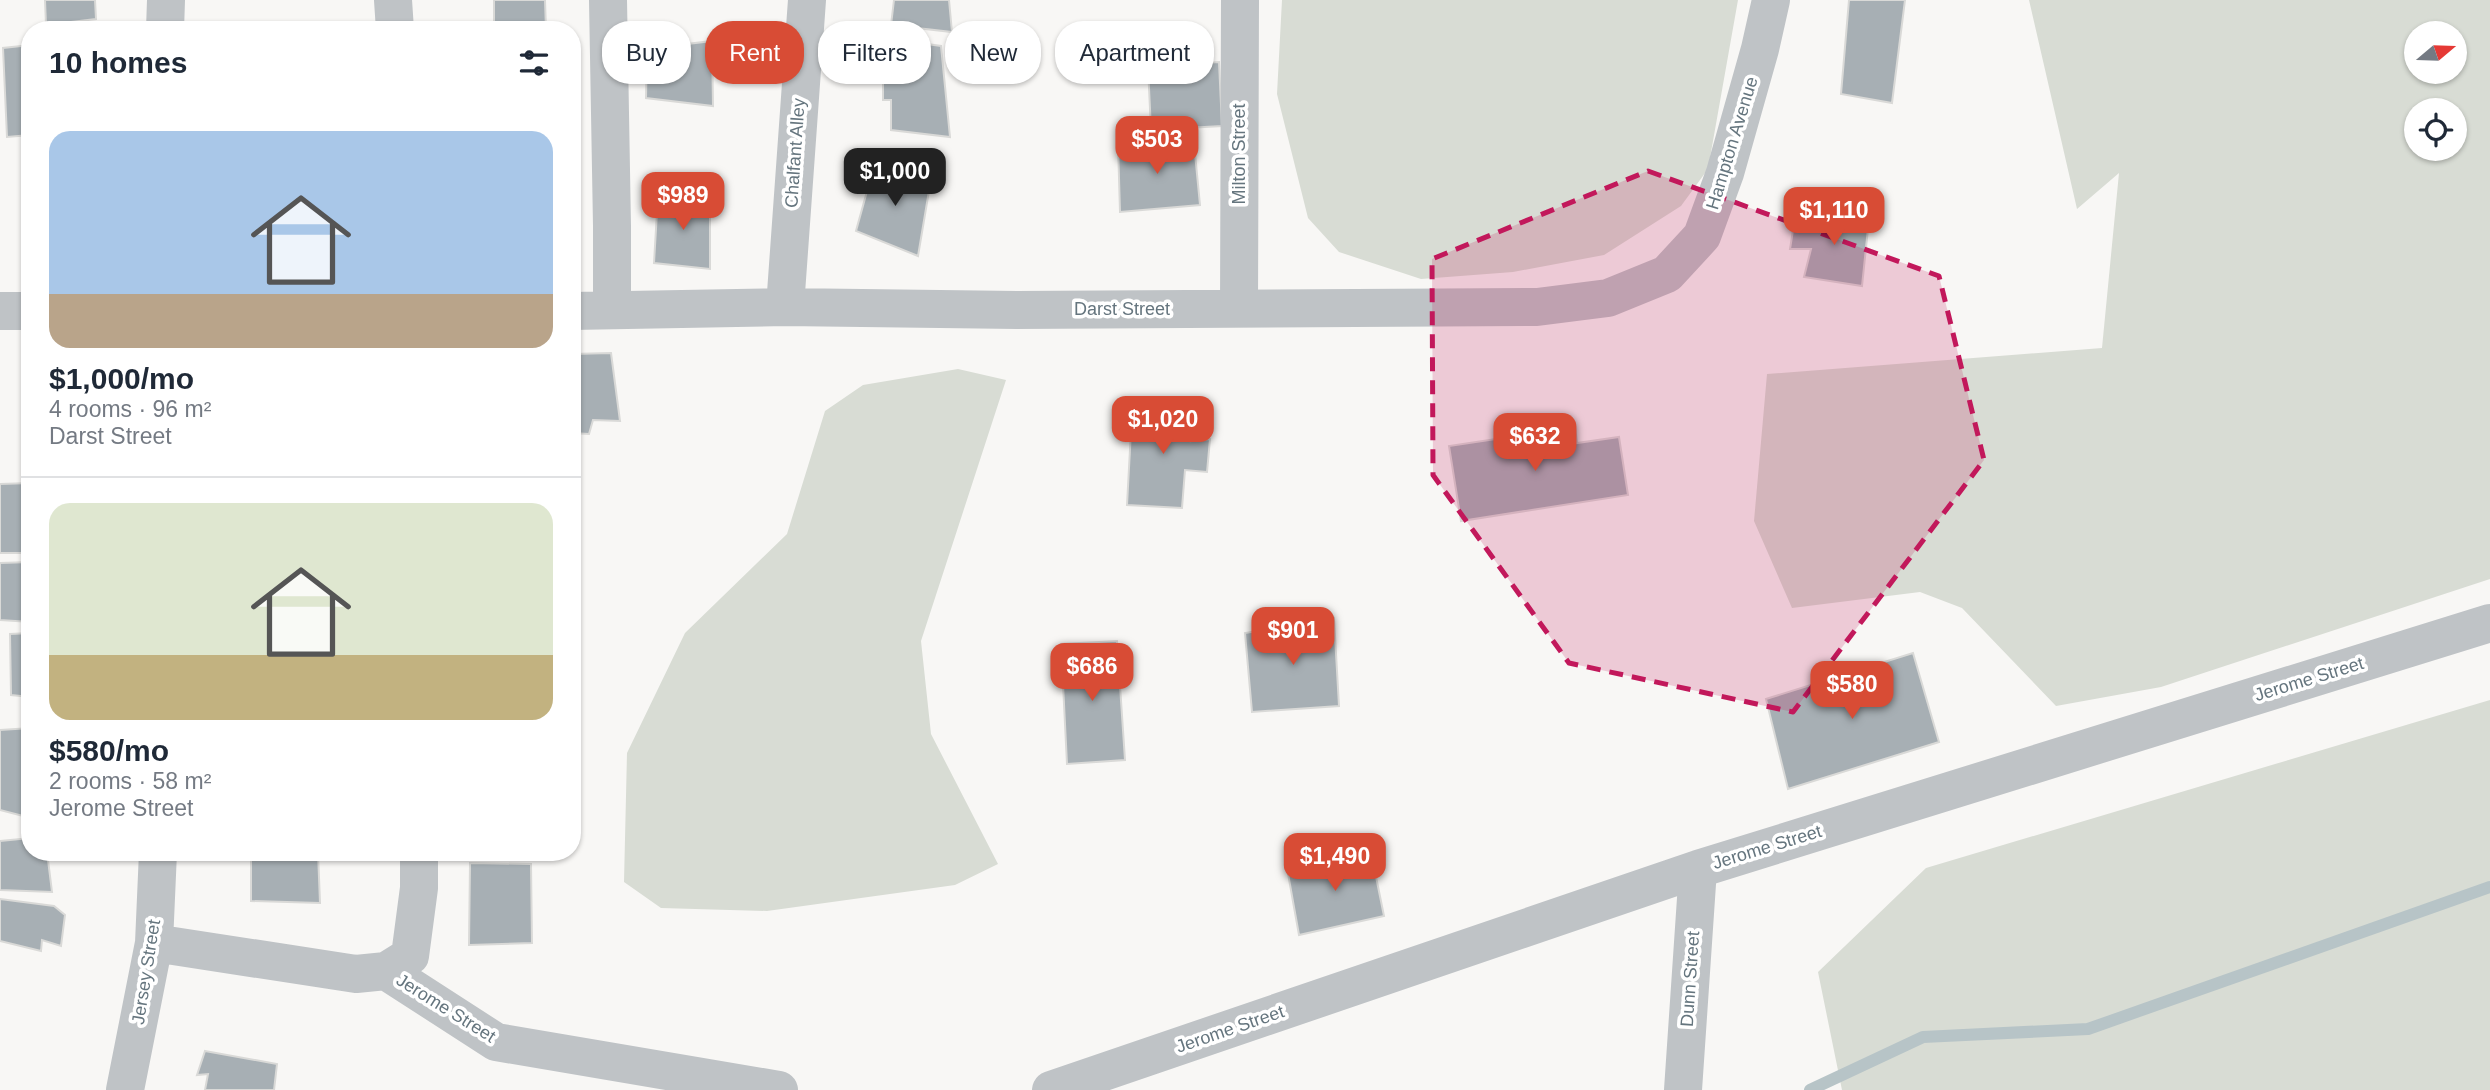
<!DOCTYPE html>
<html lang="en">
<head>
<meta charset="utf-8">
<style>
	:root { --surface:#fff; --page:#f2f2f3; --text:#1f2937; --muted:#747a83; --line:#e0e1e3; --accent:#d84c35 }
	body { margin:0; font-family:Arial,sans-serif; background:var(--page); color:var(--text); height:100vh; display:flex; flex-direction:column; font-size:26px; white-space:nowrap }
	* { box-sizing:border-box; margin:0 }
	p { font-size:23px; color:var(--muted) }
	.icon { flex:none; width:38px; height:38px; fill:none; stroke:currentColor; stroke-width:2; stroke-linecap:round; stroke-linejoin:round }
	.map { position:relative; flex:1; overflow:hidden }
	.drawer { position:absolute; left:21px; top:21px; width:560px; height:840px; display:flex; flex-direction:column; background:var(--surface); border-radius:28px; box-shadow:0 2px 5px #0004 }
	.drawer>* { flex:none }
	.top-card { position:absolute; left:602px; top:21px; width:665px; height:63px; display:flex; gap:14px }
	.needle { width:46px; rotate:71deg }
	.controls { position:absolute; left:2404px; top:21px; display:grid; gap:14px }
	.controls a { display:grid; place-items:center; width:63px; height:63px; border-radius:50%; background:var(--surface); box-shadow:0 2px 5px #0004; font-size:35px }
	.price { position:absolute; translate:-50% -60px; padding:0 16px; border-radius:14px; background:var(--accent); color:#fff; font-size:23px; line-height:46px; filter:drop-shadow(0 2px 4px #0008) }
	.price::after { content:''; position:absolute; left:50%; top:42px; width:21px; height:16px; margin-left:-10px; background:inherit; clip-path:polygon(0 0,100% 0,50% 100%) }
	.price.on { background:#222; color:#fff }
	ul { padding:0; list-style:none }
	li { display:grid; align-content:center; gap:14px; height:371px; padding:0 28px }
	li+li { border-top:2px solid var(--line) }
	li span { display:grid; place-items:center; height:217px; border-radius:21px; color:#555 }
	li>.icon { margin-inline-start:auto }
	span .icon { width:126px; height:126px; fill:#fffc; stroke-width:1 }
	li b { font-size:30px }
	h2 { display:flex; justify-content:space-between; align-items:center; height:84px; padding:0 28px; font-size:30px }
	.tag { padding:0 24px; border-radius:28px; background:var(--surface); box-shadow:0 2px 5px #0004; font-size:24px; line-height:63px }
	.tag.on { background:var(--accent); color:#fff }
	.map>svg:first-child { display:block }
</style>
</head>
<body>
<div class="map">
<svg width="2490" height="1090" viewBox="0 0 2490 1090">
	<rect width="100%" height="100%" fill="#f8f7f5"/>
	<path fill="#d8dcd4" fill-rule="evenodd" d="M1282,0H1738L1708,169L1681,206L1604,255L1513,272L1421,279L1339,252L1308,218L1277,94Z
		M2029,0H2490V579L2161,687L2056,706L1962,608L1920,592L1792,608L1754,521L1767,374L2102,348L2119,173L2077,209ZM2455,33V72H2417V33ZM2455,110V149H2417V110Z
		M958,369L1006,380L921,641L931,734L998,864L955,885L767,911L661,908L624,882L627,753L685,633L787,534L825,411L863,385Z
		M2490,700V1090H1842L1818,972L1926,868Z"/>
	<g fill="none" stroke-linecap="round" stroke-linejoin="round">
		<path stroke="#b7c4c7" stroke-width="12" d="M1810,1090L1923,1037L2088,1029L2490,887"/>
	</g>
	<path fill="#a7afb4" stroke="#d9d9d7" stroke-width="2" d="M45,0H95L96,19L46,25Z
		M494,0H545L546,30H494Z
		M894,0H949L952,32L891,25Z
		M1849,0H1905L1892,103L1841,94Z
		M891,39L941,46L950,137L891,130V100H883V61L893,62Z
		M712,41L713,106L646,98L647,49Z
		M30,45V135L7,137L3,48Z
		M1219,62L1222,126L1151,130L1148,67Z
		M1194,143L1200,205L1120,212L1118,144Z
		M877,155L897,164L896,176L931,179L918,256L856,231Z
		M575,167L576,240H572V168Z
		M658,195L710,199V269L654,263Z
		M1813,210L1869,219L1862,286L1804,277L1811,249H1790L1794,224L1813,229Z
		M611,353L620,421L593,420L589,434L572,433V354Z
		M1152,402L1182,405L1196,419L1191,441L1210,439L1207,472L1185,470L1182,508L1127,505L1132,412L1151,418Z
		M1575,427L1577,443L1619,437L1628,495L1461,521L1449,446Z
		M30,483V553H0V484Z
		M574,538L577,613H572V539Z
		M30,562V622L0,620V563Z
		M1334,618L1339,706L1252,712L1245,633Z
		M30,633V697L11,695L10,634Z
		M1117,641L1125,760L1067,764L1061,644Z
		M1913,653L1939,742L1788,789L1766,699Z
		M30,728V814L23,816L0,810V730Z
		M30,838V852H47L52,892L0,890V841Z
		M251,852H318L320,903L251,901Z
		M1371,852L1384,916L1299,935L1287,868Z
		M470,863L531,864L532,943L469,945Z
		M0,899L54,906L65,915L61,946L42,940L41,951L0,941Z
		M205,1051L277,1064L274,1090H205L208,1074L197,1075Z"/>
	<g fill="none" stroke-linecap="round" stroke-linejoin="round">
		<path stroke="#bfc3c6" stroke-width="38" d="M393,0L395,30
			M608,0L612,226V310
			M165,30L166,0
			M785,307L807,0
			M1239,308L1240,0
			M0,311H30
			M572,311L785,307L1017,310L1537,307L1608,298L1667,274L1702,236L1725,173L1760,49L1771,0
			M154,943L356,974L386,971L496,1042L779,1090
			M386,971L410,956L419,888V852
			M125,1090L154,943L158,852
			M1051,1090L1698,869L2490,623
			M1683,1090L1698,869"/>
	</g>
	<path fill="#c2185b" fill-opacity="0.2" stroke="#c2185b" stroke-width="5" stroke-dasharray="14 9" stroke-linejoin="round" d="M1648,171L1939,276L1984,460L1793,712L1569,663L1433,475L1432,259Z"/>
	<g text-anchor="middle" stroke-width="7" stroke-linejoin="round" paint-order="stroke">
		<g font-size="18" fill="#65757e" stroke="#fff">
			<text transform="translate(1732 143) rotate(-73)" y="6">Hampton Avenue</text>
			<text transform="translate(795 153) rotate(-86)" y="6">Chalfant Alley</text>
			<text transform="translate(1239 154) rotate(-90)" y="6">Milton Street</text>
			<text x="1122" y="315">Darst Street</text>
			<text transform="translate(2309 679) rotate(-17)" y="6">Jerome Street</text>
			<text transform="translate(1767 847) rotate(-17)" y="6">Jerome Street</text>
			<text transform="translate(146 972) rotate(-81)" y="6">Jersey Street</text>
			<text transform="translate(1690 979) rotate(-86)" y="6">Dunn Street</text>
			<text transform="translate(446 1008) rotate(32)" y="6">Jerome Street</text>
			<text transform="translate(1230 1029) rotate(-19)" y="6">Jerome Street</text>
		</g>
	</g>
</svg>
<div class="controls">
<a><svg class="needle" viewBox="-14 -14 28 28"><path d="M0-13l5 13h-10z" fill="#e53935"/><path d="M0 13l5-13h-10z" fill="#747a83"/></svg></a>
<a><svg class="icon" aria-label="locate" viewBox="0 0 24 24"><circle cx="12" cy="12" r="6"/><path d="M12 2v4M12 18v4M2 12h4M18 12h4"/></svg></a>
</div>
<b class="price" style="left:1157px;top:176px">$503</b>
<b class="price on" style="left:895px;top:208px">$1,000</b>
<b class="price" style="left:683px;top:232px">$989</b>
<b class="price" style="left:1834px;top:247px">$1,110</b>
<b class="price" style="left:1163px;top:456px">$1,020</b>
<b class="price" style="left:1535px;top:473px">$632</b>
<b class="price" style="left:1293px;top:667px">$901</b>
<b class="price" style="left:1092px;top:703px">$686</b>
<b class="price" style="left:1852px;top:721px">$580</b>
<b class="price" style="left:1335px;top:893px">$1,490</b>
<div class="top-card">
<a class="tag">Buy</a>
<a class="tag on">Rent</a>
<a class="tag">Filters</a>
<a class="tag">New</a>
<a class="tag">Apartment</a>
</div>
<section class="drawer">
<h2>10 homes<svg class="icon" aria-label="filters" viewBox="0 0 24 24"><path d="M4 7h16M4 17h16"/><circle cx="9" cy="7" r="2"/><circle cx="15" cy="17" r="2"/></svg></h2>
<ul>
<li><span style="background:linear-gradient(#a9c7e8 75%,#b9a48a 0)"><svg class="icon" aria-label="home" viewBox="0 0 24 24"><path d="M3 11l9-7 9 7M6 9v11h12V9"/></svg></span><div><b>$1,000/mo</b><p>4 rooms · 96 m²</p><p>Darst Street</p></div></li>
<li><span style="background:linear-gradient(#dfe7d0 70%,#c2b280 0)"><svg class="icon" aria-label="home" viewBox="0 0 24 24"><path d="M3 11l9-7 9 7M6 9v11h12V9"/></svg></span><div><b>$580/mo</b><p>2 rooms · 58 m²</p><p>Jerome Street</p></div></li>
</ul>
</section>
</div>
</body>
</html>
